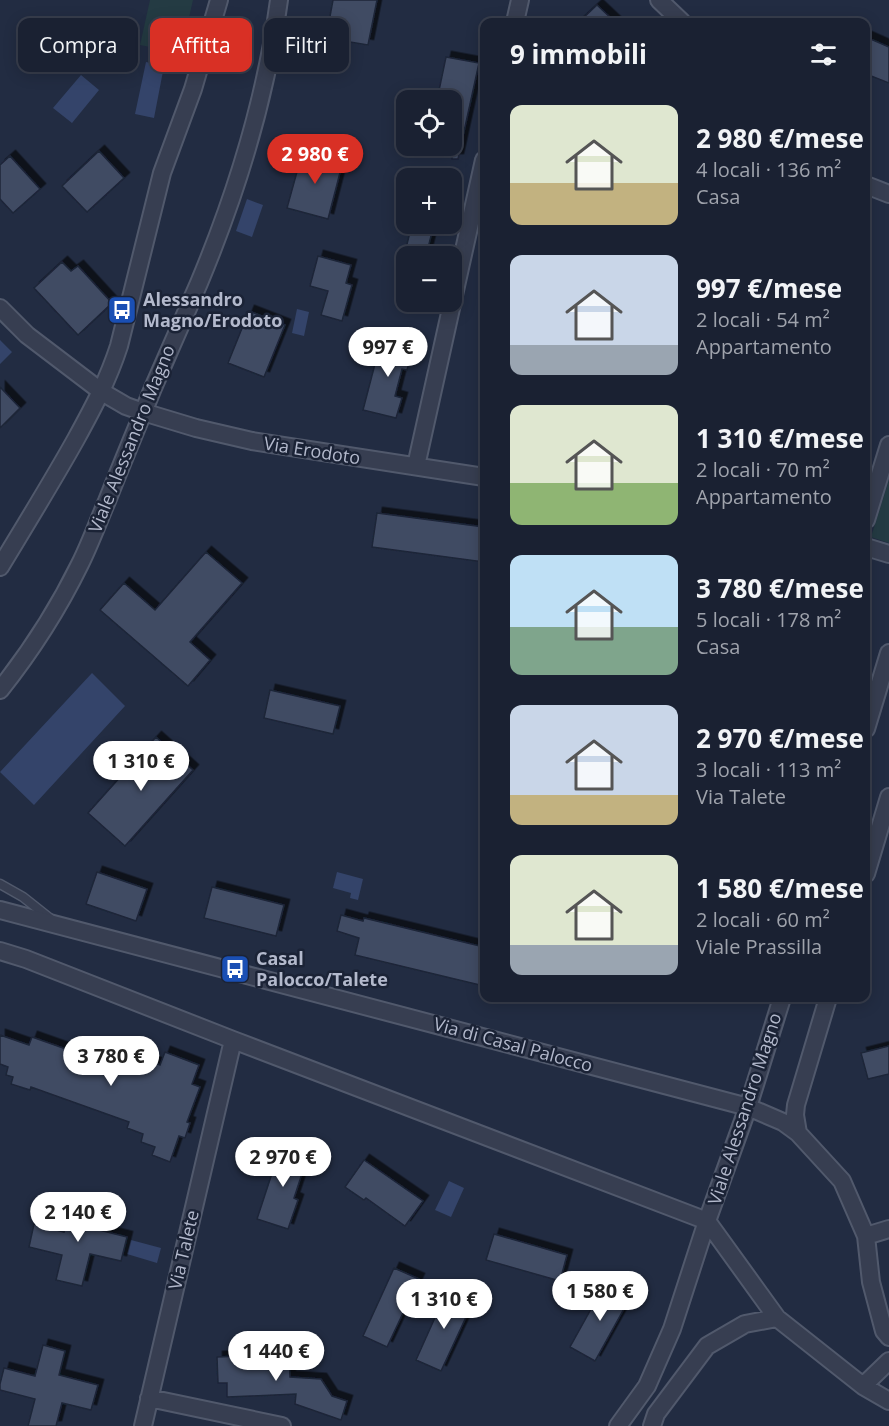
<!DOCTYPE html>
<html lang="it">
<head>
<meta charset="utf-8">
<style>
	:root { --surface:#1a2132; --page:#272e3e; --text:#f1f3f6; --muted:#9fa3ac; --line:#383e4d; --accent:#d93025 }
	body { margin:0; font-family:"Open Sans",sans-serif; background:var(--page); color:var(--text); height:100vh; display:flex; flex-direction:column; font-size:22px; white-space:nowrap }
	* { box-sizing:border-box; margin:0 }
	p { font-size:20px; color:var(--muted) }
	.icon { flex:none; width:33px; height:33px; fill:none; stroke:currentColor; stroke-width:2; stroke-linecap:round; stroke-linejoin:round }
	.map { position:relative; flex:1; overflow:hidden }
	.panel { position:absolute; left:480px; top:18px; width:390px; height:984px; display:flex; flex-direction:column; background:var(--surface); border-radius:12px; box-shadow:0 3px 15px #0003,0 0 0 2px var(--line) }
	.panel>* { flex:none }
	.banner { position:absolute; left:18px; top:18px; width:372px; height:54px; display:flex; gap:12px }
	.controls { position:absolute; left:396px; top:90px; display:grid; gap:12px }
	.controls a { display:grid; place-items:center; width:66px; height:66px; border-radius:12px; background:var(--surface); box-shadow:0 3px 15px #0003,0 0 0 2px var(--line); font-size:30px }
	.price { position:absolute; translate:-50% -51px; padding:0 14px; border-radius:21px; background:#fff; color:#222; font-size:20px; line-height:39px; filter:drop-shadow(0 2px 3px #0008) }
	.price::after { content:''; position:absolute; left:50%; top:36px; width:18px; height:14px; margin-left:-9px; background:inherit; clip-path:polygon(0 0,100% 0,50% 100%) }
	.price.on { background:var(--accent); color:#fff }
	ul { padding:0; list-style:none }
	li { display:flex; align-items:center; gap:18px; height:150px; padding:0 30px }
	li span { display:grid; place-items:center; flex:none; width:168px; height:120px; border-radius:12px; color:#555 }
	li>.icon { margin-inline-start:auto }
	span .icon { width:72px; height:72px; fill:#fffc; stroke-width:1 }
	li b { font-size:26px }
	h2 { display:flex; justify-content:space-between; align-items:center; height:72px; padding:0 30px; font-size:26px }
	.chip { padding:0 21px; border-radius:12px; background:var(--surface); box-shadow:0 3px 15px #0003,0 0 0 2px var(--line); font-size:21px; line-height:54px }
	.chip.on { background:var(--accent); color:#fff }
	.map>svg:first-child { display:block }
</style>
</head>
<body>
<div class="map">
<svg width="889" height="1426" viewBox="0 0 889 1426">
	<defs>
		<filter id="shadow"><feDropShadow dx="5.5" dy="-5.5" stdDeviation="0" flood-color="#0009"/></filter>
	</defs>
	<rect width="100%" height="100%" fill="#222c42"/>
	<path fill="#243b43" d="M150,0H193L181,53L140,45Z
		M889,480V543L871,537Z"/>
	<path fill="#34446a" d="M146,62L164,66L154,118L135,114Z
		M81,75L99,90L72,123L53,108Z
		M247,199L263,205L252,237L236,231Z
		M297,309L309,312L304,336L292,333Z
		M0,340L12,352L0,364Z
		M92,673L125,706L34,805L0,772Z
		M337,872L363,879L358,900L350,898L351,893L333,888Z
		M449,1181L464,1188L451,1217L435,1210Z
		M131,1240L161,1248L157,1263L127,1254Z"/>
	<path fill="#414b64" stroke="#1d2538" stroke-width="1.5" filter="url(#shadow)" d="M333,0H377L368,45L326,38Z
		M597,5L615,22H579Z
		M866,37L889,47V83L866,74Z
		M446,57L479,63L458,159H452V100H437Z
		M303,150L343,161L328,219L287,208Z
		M99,151L124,178L87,212L62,186Z
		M10,156L40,189L13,213L0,199V165Z
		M412,224H434L426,256H404Z
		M318,256L351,265L346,283L352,285L342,321L321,315L328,291L310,286Z
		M62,262L71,271L78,266L112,303L78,335L34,288Z
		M249,311L285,325L264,377L228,363Z
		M382,337L414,346L407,370L402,369L395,396L402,398L396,418L363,410Z
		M0,387L20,408L0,428Z
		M377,513L484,527V562L372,547Z
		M206,552L242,583L190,642L210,660L188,686L100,610L124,583L155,610Z
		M270,690L340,706L333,734L264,718Z
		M156,737L193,770L125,846L88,813Z
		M97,872L147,889L136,921L86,904Z
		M212,887L284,905L276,936L204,918Z
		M341,915L363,921L364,918L484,947V986L355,955L359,938L337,931Z
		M0,1035L29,1045L32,1037L100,1061L103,1053L149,1070L153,1062L160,1065L165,1052L199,1065L192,1084L200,1087L187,1122L190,1123L185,1138L179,1136L170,1162L152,1155L155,1147L141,1142L143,1134L127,1128L129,1122L31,1087L30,1090L11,1084L13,1077L6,1075L8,1067L0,1064Z
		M889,1046V1074L868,1079L861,1053Z
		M281,1146L308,1155L294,1198L298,1200L288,1229L257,1219Z
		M364,1160L423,1201L405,1226L366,1198L364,1200L345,1187Z
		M71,1200L97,1206L91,1228L127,1237L121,1261L90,1254L82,1286L56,1280L62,1255L29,1247L34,1224L64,1232Z
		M494,1234L567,1255L560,1281L486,1260Z
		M394,1268L419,1279L387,1347L363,1336Z
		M606,1282L631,1296L595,1361L570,1347Z
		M446,1289L473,1302L441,1371L416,1360L437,1313L435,1312Z
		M43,1345L65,1351L59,1375L98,1385L91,1410L62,1403L56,1426H28L35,1399L0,1390V1384L4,1368L35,1376Z
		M289,1354L290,1377L321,1379L332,1396L347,1401L341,1420L295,1404L296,1394L227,1397V1383H218L217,1357Z"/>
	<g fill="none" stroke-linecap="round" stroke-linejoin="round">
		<g stroke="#51596c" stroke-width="11">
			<path id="lane" d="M0,884L23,897L52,920"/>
		</g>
		<g stroke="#51596c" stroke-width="20">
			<path id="street" d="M659,0L682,22
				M515,22L520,0
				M866,185L889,194
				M0,308L27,335L102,392L126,406L143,412L196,428L252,441L484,477
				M416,466L484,160
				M866,520L889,445
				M866,547L889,554
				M0,567C26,524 52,482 76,439C93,408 108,380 119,346L162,173L193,89L219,0
				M0,690C31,651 58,609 80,564C90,544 98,522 107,501C122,463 138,425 153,388C168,353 184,318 199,283C237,192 266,98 279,0
				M866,729L889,653
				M866,874L889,797
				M0,910L748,1107L783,1122L798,1133L842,1181L866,1236L871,1282L884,1331L889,1337
				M0,951L26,959L233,1040L707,1221L777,1318L863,1386L889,1401
				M798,1133L795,1115L796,1105L828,998
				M866,1236L889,1229
				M863,1386L889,1361
				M149,1398L282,1426
				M143,1426L233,1040
				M618,1426L647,1386L672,1329L707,1221L748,1107L782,998
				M652,1426L656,1414L707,1346L745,1324L777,1318"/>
		</g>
		<use href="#lane" stroke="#373e51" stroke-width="8"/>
		<use href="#street" stroke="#373e51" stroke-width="16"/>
	</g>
	<defs>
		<g id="bus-square" transform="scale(1.5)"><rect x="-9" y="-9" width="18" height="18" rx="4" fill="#1a4fb4" stroke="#1b2336"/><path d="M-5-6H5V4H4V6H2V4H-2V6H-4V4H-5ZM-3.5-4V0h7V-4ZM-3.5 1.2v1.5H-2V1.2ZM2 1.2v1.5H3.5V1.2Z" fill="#fff"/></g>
	</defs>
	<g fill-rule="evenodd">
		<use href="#bus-square" x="122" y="310"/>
		<use href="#bus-square" x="235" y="969"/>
	</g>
	<g text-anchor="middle" stroke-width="5" stroke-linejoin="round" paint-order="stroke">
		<g font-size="18" font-weight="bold" fill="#b3b9cc" stroke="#1b2336" text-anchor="start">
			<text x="143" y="306">Alessandro<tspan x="143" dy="21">Magno/Erodoto</tspan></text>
			<text x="256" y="965">Casal<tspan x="256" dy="21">Palocco/Talete</tspan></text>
		</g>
		<g font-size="18" fill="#b3b9cc" stroke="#1b2336">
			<text transform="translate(132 439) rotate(-68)" y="6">Viale Alessandro Magno</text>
			<text transform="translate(312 451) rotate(9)" y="6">Via Erodoto</text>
			<text transform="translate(513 1045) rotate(15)" y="6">Via di Casal Palocco</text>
			<text transform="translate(745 1109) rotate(-72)" y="6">Viale Alessandro Magno</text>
			<text transform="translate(184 1250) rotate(-77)" y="6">Via Talete</text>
		</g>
	</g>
</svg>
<div class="controls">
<a><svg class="icon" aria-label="locate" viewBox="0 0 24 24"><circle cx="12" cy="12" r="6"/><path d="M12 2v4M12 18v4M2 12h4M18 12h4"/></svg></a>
<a>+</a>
<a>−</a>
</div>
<b class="price on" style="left:315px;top:185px">2 980 €</b>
<b class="price" style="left:388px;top:378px">997 €</b>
<b class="price" style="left:141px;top:792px">1 310 €</b>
<b class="price" style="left:111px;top:1087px">3 780 €</b>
<b class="price" style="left:283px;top:1188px">2 970 €</b>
<b class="price" style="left:78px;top:1243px">2 140 €</b>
<b class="price" style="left:600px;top:1322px">1 580 €</b>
<b class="price" style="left:444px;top:1330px">1 310 €</b>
<b class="price" style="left:276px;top:1382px">1 440 €</b>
<div class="banner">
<a class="chip">Compra</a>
<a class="chip on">Affitta</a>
<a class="chip">Filtri</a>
</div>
<section class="panel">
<h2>9 immobili<svg class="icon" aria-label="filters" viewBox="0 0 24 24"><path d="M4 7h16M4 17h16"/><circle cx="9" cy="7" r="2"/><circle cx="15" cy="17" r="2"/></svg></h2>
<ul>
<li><span style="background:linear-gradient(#dfe7d0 65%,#c2b280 0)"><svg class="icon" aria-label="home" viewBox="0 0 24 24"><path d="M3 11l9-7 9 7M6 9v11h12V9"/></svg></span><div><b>2 980 €/mese</b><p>4 locali · 136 m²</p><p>Casa</p></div></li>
<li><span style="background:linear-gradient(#c9d6e8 75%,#9aa5b1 0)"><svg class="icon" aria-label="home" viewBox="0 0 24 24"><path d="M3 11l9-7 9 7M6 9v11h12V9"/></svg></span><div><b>997 €/mese</b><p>2 locali · 54 m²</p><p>Appartamento</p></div></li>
<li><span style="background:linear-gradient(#dfe7d0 65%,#8fb573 0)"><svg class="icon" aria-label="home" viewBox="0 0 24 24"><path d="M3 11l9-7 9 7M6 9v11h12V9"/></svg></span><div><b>1 310 €/mese</b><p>2 locali · 70 m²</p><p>Appartamento</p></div></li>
<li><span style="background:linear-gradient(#bfe0f5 60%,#7fa58c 0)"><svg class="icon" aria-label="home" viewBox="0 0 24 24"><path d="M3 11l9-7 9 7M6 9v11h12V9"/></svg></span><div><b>3 780 €/mese</b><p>5 locali · 178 m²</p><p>Casa</p></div></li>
<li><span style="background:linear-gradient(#c9d6e8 75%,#c2b280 0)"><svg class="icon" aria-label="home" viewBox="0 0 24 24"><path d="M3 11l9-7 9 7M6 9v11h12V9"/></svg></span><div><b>2 970 €/mese</b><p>3 locali · 113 m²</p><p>Via Talete</p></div></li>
<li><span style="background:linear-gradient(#dfe7d0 75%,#9aa5b1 0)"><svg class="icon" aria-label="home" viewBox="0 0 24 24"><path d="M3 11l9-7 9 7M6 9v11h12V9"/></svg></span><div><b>1 580 €/mese</b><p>2 locali · 60 m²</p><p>Viale Prassilla</p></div></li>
</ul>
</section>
</div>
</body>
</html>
